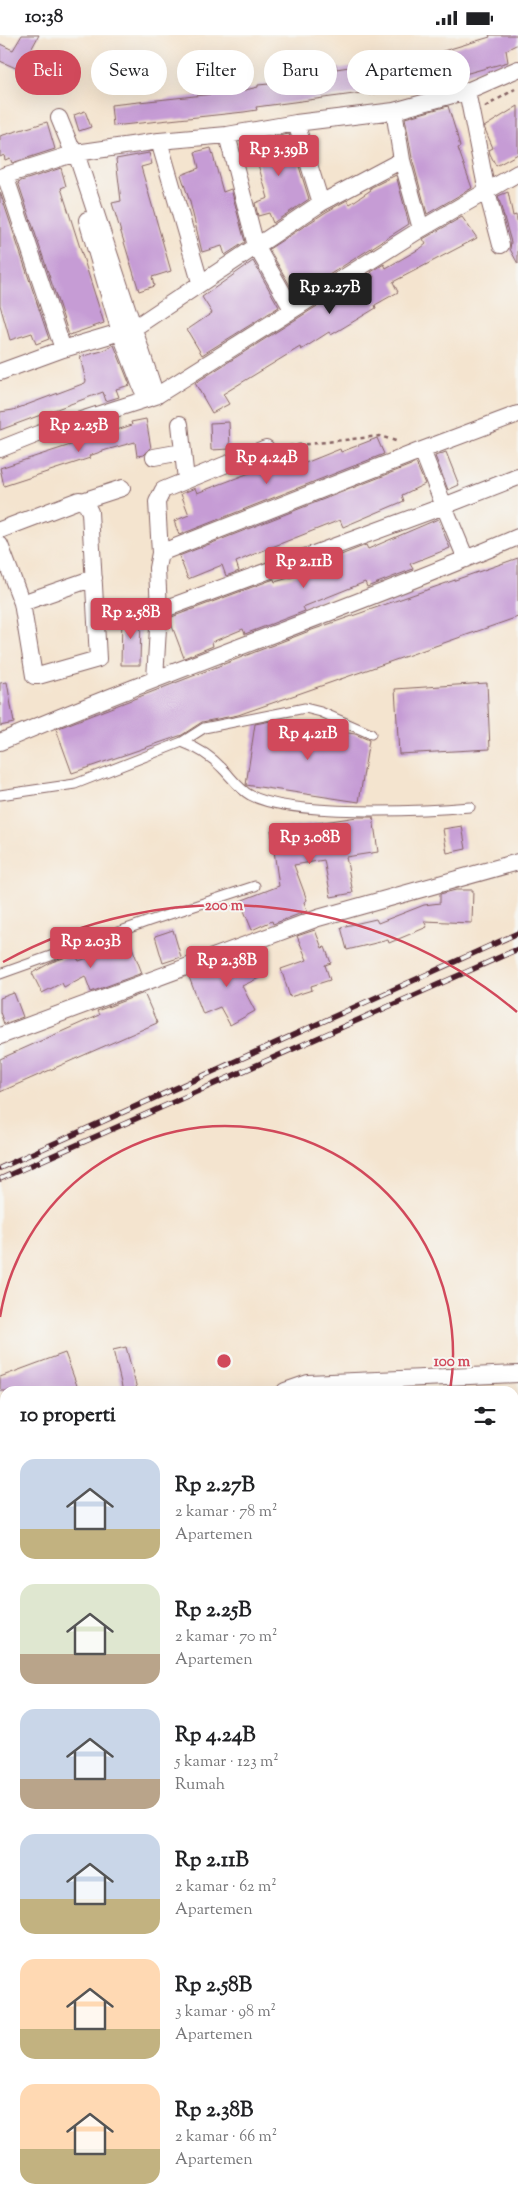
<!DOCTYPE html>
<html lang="id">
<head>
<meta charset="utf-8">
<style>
	:root { --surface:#fff; --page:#f6f6f6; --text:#202124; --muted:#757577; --accent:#d1495b }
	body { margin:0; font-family:"Sorts Mill Goudy",serif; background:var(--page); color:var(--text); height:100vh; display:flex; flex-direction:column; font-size:19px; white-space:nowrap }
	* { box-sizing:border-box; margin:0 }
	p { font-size:16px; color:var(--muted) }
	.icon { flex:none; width:28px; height:28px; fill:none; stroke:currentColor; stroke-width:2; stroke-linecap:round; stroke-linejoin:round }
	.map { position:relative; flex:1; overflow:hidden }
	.drawer { position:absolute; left:0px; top:1351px; width:519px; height:821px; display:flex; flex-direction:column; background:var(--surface); border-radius:15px 15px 0 0; box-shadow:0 5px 20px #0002 }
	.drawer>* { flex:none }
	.top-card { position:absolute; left:15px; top:15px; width:489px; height:45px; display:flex; gap:10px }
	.price { position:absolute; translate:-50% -42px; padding:0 11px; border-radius:5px; background:var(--accent); color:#fff; font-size:16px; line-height:32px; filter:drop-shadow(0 1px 2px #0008) }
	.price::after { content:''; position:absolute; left:50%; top:30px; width:15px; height:11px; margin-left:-8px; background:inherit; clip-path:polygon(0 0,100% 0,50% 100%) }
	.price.current { background:#222; color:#fff }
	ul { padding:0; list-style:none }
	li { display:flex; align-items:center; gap:15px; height:125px; padding:0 20px }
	li span { display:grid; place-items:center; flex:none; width:140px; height:100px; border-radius:15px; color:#555 }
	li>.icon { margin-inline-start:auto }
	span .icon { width:60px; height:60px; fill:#fffc; stroke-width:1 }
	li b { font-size:21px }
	h2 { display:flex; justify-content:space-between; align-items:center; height:60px; padding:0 20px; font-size:21px }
	.chip { padding:0 18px; border-radius:22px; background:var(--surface); box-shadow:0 5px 20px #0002; font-size:18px; line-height:45px }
	.chip.current { background:var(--accent); color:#fff }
	.status { display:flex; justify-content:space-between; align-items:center; height:35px; padding:0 25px; background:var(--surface); direction:ltr }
	.status svg { height:14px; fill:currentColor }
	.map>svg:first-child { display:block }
</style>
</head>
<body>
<div class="status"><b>10:38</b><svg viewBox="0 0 49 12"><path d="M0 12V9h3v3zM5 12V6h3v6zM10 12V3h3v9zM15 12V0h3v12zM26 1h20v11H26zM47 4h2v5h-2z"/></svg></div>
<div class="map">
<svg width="518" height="2172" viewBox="0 0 518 2172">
	<rect width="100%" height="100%" fill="#f6f6f2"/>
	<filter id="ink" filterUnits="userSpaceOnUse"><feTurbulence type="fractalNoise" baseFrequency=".02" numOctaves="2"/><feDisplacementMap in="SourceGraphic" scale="10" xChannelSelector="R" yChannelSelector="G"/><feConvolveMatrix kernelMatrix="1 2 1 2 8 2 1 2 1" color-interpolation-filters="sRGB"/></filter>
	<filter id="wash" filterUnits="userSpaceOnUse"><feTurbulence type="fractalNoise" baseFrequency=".0096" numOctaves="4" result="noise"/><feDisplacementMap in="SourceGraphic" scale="20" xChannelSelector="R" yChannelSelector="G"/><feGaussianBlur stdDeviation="1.12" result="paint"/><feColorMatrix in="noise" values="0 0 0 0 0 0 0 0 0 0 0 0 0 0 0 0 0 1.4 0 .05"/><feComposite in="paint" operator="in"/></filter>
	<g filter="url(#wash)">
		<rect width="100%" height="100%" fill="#f4e4cf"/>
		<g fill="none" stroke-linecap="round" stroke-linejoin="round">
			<path stroke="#63bae0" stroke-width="28" d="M514,1747L518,1745
				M184,2168L185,2172"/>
		</g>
		<g id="blocks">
			<path fill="#c69cd5" d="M22,0H39L20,35L0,26V9L13,15Z
				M489,0H518V9L506,15L508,27L454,42L440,17L490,2Z
				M430,20L439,46L422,50L421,47L370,60L369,57L256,72L257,75L244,77L113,91L111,70L241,56L258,52V50L269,49V46L283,44V42L308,39L307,31L336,30V34L376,28L377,32Z
				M53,26L55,45L43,47L40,28Z
				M448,71L457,100L460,112L458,113L472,153L427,179L412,123L405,83Z
				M518,71V119L496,131L490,119L489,115L493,113L484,92Z
				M85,76L91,92L79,96L74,80Z
				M47,87L55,114L12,128L10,123L5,125L4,120L0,122V101Z
				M289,99L309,164L273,188L269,178L258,181L255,168L268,163L251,106Z
				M211,113L223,157L231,154L245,207L225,220L222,211L202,217L190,167L181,140L199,133L195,117Z
				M149,118L152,129L141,132L171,236L152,242L154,251L139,256L112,168L121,166L116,124Z
				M61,133L66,151L61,153L104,288L69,300L18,147Z
				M396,140L409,189L296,261L269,214L326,177L347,165L350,169L371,155L370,153Z
				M0,157L49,304L36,309L32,298L10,305L0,270Z
				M508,157L513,181L516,180L518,191V229L510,214L511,207L498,161Z
				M462,182L477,203L393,247L398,257L375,270L376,273L331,300L329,297L301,315L300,312L223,359L229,369L212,378L195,348L349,251L351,255L374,242L371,237L384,229L386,233L421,213L426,209L423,204Z
				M253,226L279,272L202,320L187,295L212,278L202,262Z
				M114,310L130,350L116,354L119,362L106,366L103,357L0,395V377L13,375L85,348L86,346L80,322L102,316Z
				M146,384L151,413L144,420L137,421L135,407L106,415L89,421L90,423L4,451L0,433L132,390L131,387Z
				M229,387L230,414L211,415L210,388Z
				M377,403L384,419L179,500L174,486L189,480L181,459L195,453L197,458L289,423L293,433L340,414L341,417Z
				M446,417L459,450L448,455L435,421Z
				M416,428L425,449L402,460L404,466L343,492L340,485L252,520L236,527L239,536L226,541L222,530L188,544L179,521Z
				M438,484L450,513L410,529L413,534L367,552L365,547L303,572L305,576L245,599L243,594L212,607L213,611L184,623L169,583L274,544L275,547L292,542L322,530L321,527L336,522L366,510L368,514Z
				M518,523V582L238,680L202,687L182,700L72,738L56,694L312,595Z
				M122,580L141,581L140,630H121Z
				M7,647L14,688L0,691V648Z
				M487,648L490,714L399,719L395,654Z
				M271,686L355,699L369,705L359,767L246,750L255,689Z
				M357,782H373L378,817L346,822L353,858L331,862L324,825L294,830L307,865L304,867L307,876L273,889L272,886L252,895L240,866L279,851L271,795Z
				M462,791L466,814L447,818L443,794Z
				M456,855H473L472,888L424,886L427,892L389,908L388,905L347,915L341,892L376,884L378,888L424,870L440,868V859Z
				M173,895L181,922L163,928L155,901Z
				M315,895L322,913L325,912L331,928L325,930L330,945L311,951L312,955L290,962L281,934L307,925L297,901Z
				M130,907L142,938L91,957L85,941L64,952L62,948L42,958L32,938L52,927L75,919L79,926Z
				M250,919L261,942L242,951L255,976L230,990L220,972L203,979L189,942Z
				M14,958L23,982L4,989L0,977V963Z
				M144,958L157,988L0,1057V1024L99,980L97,976Z
				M126,1312L137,1354L123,1356L113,1315Z
				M65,1318L79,1356H0V1342Z"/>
		</g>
	</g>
	<g filter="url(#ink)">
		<use href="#blocks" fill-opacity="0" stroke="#866464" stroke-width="1"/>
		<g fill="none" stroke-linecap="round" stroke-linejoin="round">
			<g stroke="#866464" stroke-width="11">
				<path id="service" d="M182,707L204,693L305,673L321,677L371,699
					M0,760L75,749L182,707C198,713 211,721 223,734C231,742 240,755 250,760C290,782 423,776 470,772
					M0,939L149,886L255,851
					M0,1996L5,2021
					M38,2168L39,2172"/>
			</g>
			<g stroke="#866464" stroke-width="18">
				<path id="minor" d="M467,56L487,157L501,210
					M394,76L402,125
					M59,83L70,110L76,118L156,361
					M296,88L321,168
					M227,100L256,211L292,274
					M159,106L200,247
					M5,140L63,314
					M0,142L76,118L159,106L227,100L296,88L394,76L467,56L518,34
					M87,185L120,297L142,354
					M0,337L63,314L134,293L321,168L402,125L421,194
					M180,389L186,445
					M0,414L43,397L156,361L421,194L518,138
					M422,415L444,471L159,576L157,533L160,518Z
					M422,415L518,379
					M154,422L182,417
					M82,466L122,453
					M0,495L79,465L86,469L90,477L98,624L38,641H34L22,568L0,510
					M160,518L157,467L163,455L266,413
					M466,524L444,471L518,442
					M22,568L94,543
					M155,644L159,576
					M0,707C171,634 347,575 518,502
					M0,1001L318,883L518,827
					M285,1356L308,1348L518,1339
					M514,1613L518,1610
					M0,1650L5,1648
					M0,1722L5,1750
					M514,1785L518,1784
					M514,2165V2172
					M70,2168L71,2172
					M167,2168V2172
					M234,2168V2172
					M365,2168V2172"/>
			</g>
			<path stroke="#866464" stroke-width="2.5" stroke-dasharray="4 4" stroke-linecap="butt" d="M485,72L515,54
				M281,412L380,401L399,407"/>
			<use href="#service" stroke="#fff" stroke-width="9"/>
			<use href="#minor" stroke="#fff" stroke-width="16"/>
			<g stroke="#4a1f2b" stroke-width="5.5">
				<path id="rail" d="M0,1133L518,898
					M0,1144L518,914"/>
			</g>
			<use href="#rail" stroke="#f6f6f2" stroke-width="4" stroke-dasharray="11" stroke-linecap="butt"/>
		</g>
	</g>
	<g fill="none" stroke="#d1495b" stroke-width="2.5">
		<path d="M5 1389A228 228 0 0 1 0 1370M0 1282A228 228 0 0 1 450 1356"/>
		<path d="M3 927A456 456 0 0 1 517 977"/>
	</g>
	<circle cx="224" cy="1326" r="8" fill="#d1495b" stroke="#f6f6f2" stroke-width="2.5"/>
	<g font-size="15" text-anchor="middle" font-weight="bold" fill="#d1495b" stroke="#f6f6f2" stroke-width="4" stroke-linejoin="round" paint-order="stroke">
		<text x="224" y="875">200 m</text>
		<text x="452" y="1331">100 m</text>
	</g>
</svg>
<b class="price" style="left:279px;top:142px">Rp 3.39B</b>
<b class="price current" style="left:330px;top:280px">Rp 2.27B</b>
<b class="price" style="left:79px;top:418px">Rp 2.25B</b>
<b class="price" style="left:267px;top:450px">Rp 4.24B</b>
<b class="price" style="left:304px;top:554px">Rp 2.11B</b>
<b class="price" style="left:131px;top:605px">Rp 2.58B</b>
<b class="price" style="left:308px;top:726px">Rp 4.21B</b>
<b class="price" style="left:310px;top:830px">Rp 3.08B</b>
<b class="price" style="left:91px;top:934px">Rp 2.03B</b>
<b class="price" style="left:227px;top:953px">Rp 2.38B</b>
<div class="top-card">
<a class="chip current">Beli</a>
<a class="chip">Sewa</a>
<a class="chip">Filter</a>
<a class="chip">Baru</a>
<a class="chip">Apartemen</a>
</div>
<section class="drawer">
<h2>10 properti<svg class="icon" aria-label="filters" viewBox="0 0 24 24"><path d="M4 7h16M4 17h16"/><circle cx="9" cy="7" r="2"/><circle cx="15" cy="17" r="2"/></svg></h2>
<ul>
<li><span style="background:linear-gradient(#c9d6e8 70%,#c2b280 0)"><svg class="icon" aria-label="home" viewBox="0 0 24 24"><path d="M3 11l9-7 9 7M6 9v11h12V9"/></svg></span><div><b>Rp 2.27B</b><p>2 kamar · 78 m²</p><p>Apartemen</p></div></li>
<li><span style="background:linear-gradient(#dfe7d0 70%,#b9a48a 0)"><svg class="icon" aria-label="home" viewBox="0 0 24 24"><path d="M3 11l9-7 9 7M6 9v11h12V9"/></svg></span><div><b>Rp 2.25B</b><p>2 kamar · 70 m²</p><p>Apartemen</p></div></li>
<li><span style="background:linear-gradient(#c9d6e8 70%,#b9a48a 0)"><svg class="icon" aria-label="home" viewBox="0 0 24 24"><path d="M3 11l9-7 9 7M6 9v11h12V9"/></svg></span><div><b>Rp 4.24B</b><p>5 kamar · 123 m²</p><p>Rumah</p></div></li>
<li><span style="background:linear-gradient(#c9d6e8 65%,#c2b280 0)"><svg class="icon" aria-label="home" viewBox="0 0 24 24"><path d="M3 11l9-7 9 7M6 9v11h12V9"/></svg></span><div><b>Rp 2.11B</b><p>2 kamar · 62 m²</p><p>Apartemen</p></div></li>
<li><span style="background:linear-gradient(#ffd9b3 70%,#c2b280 0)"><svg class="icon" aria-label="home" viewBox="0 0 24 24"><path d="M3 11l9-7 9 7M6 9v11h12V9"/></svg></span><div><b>Rp 2.58B</b><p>3 kamar · 98 m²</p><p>Apartemen</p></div></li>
<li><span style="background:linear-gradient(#ffd9b3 65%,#c2b280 0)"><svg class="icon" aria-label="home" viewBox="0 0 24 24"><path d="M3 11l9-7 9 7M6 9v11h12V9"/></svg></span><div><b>Rp 2.38B</b><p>2 kamar · 66 m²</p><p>Apartemen</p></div></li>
</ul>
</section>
</div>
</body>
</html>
